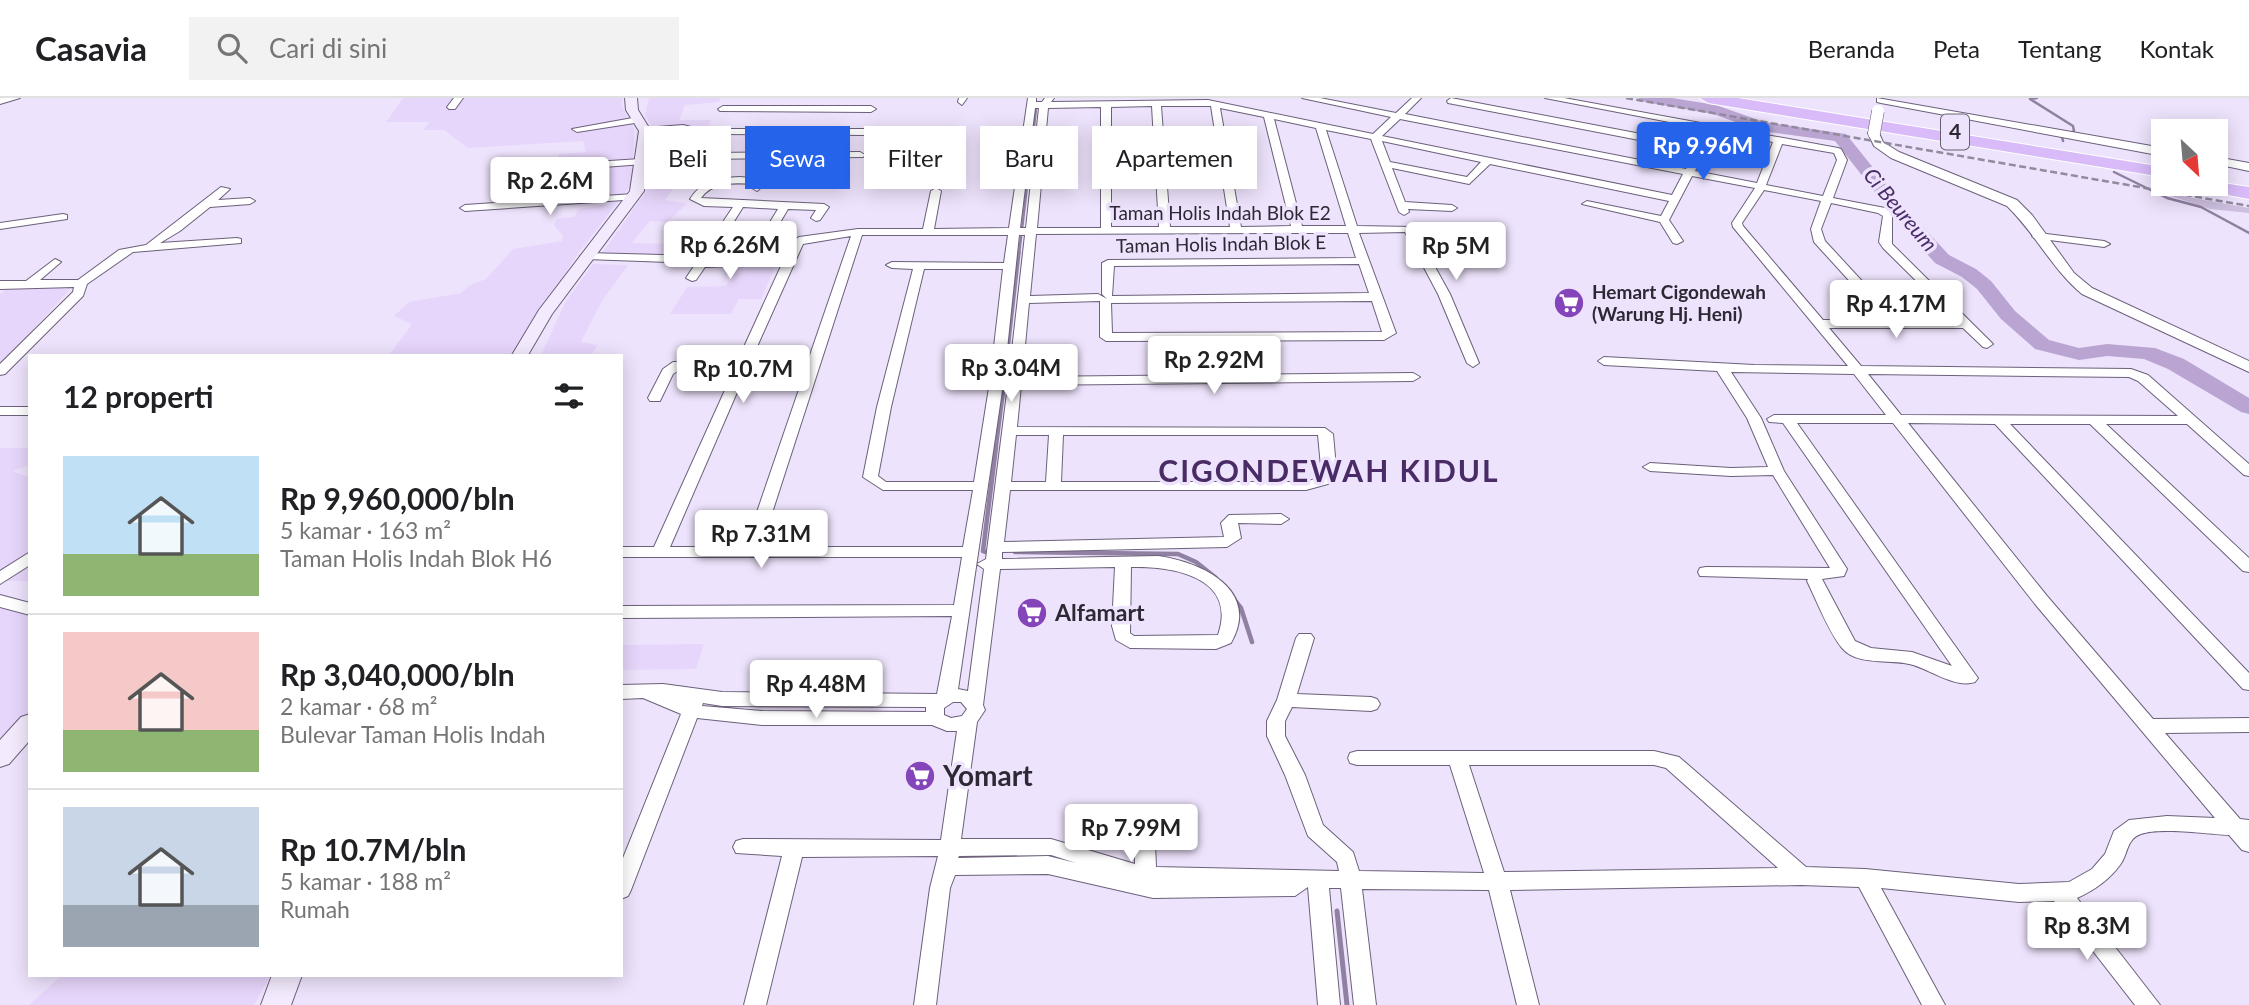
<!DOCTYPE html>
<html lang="id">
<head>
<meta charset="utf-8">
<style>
	:root { --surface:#fff; --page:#f2f2f2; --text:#202124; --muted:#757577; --line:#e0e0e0; --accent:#2563eb }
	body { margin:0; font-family:Lato,sans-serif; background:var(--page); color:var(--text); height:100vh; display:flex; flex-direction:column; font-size:26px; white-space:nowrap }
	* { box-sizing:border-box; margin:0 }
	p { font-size:23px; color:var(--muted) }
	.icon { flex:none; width:38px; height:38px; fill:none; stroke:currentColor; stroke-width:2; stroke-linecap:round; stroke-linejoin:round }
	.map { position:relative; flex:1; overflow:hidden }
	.sheet { position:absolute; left:28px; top:256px; width:595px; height:623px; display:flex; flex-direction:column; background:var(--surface); border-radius:0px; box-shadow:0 4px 18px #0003 }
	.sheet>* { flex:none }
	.banner { position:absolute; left:644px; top:28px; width:665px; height:63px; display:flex; gap:14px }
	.needle { width:46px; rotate:154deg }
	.tools { position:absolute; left:2151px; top:21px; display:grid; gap:14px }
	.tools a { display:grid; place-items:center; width:77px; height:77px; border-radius:0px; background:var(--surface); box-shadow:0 4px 18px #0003; font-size:35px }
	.price { position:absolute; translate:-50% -60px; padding:0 16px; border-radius:7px; background:#fff; color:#222; font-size:23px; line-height:46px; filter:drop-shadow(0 2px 4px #0008) }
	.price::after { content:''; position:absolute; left:50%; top:42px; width:21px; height:16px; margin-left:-10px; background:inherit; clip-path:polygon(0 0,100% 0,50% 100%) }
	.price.active { background:var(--accent); color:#fff }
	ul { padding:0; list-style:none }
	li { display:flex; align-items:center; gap:21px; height:175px; padding:0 35px }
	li+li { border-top:2px solid var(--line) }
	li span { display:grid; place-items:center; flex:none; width:196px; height:140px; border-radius:0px; color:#555 }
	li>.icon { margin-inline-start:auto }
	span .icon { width:84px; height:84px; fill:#fffc; stroke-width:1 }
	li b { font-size:30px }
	h2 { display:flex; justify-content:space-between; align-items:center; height:84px; padding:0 35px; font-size:30px }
	.pill { padding:0 24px; border-radius:0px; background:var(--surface); box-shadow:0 4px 18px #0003; font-size:24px; line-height:63px }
	.pill.active { background:var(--accent); color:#fff }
	header { display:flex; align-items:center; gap:42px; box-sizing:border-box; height:98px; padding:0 35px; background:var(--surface); border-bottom:2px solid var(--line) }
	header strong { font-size:33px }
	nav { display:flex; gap:38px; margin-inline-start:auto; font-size:24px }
	.search { width:490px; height:63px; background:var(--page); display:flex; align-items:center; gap:18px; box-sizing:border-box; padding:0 24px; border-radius:0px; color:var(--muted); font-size:26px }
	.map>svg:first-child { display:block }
</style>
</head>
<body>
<header>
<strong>Casavia</strong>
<div class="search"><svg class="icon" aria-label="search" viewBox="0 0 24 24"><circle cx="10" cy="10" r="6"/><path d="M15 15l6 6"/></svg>Cari di sini</div>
<nav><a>Beranda</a><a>Peta</a><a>Tentang</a><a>Kontak</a></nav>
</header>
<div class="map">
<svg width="2249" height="907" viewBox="0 0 2249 907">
	<rect width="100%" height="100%" fill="#eee3fc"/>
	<path fill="#e7d6fb" d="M403,0H623L621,6L634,30L632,86L580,153L511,257H389L412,226L394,218L409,204L461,195L470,187L486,181L513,151L562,143L563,138L554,127L557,121L574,119L579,111L608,106L607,102H591L594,95H581L589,69L558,65L559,56L586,54L583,43L468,50L444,32H423L430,24H386Z
		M649,0H721L719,4L685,7L679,22H711L694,67L707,69L700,84L677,85L665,102L686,106L668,124L650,123L632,145L674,146L667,156L601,157L651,86L654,34L645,17Z
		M593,166L628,167L602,203L581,244L598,247L591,257H541L566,203Z
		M727,169H775L761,201H739L731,216H670L687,189L726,188L733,177H724Z
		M70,186L71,190L0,268V196L11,188Z
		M0,350H30V367L13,373L30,380V483H0Z
		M0,506L30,514V618L0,651Z
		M704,546L696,571L621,572V547Z
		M62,877H271L254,907H29Z"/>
	<path fill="#cebfe0" d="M2159,94L2249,110V115L2210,111Z"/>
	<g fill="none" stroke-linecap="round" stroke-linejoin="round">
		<path stroke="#9080a2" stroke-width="2.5" d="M2037,0L2030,1L2073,28L2074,33L2062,39L2063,43
			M2114,74L2167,100L2201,109L2249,135
			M1022,131L1036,11
			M1019,156L1021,139"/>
		<path stroke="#9080a2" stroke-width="3.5" d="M1005,277L1019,154
			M996,351L1004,289"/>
		<path stroke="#9080a2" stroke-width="4.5" d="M986,454L983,453L996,349
			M1015,454L1178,456L1196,464L1216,480
			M1233,500L1241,510L1252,544"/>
		<path stroke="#9080a2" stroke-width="5" d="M1337,813L1347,907"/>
		<path fill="#baa5d2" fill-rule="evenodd" d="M1638,0H1672L1716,7L1764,24L1846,36L1908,113L1949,157L1976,171L1991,183L2015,213L2049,242L2079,250L2107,246L2155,250L2184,261L2249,300V316L2241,314L2168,271L2144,261L2107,258L2079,262L2035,251L2001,221L1977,191L1962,179L1935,165L1896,121L1835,43L1761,33L1713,16L1645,4Z"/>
		<g stroke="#6c607a" stroke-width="2">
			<path id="minor" d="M454,0H463L455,11H449L447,9Z
				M959,0H967L962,7L958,4Z
				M1028,0H1036V4H1042L1045,0H1054L1051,4L1208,2L1373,36L1391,19L1302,0H1320L1396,15L1412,0H1421L1405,16L1686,71L1696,53L1448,5L1447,3L1451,0L1699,47L1703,41H1709L1711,43L1695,73L1757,85L1773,44L1545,0H1564L1838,50L1841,51L1847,62L1833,100L1885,110L1892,115V146L1993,246L1987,250L1983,249L1963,230H1829L1861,268L2131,271L2148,277L2249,366V378L2244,377L2187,326H2106L2249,460V474L2243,473L2090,326H2010L2249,575V592L2243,591L1995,326L1908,325L2047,498L2153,621L2249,620V634L2165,635L2240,721L2249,722V754L2242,752L2229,737C2208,736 2159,729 2141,736C2126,741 2128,757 2120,767C2109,782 2093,793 2077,800L2160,907H2135L2054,803L2019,804L1881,790L1945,907H1922L1859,789L1801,787L1510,792L1539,907H1517L1489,792L1362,791L1376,907H1354L1341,790H1329L1340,907H1318L1308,789L1295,798L1153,800L1048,776L955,777L950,790L936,907H914L930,790L938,758L802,759L766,907H744L782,758L736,755L733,749L736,743L743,741L941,742L957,633H947L932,627H762L697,620L631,792L628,798L621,801V765L681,616L643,600L621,601V587L663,586L722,594L937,596L952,518L621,520V508L954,507L962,459H621V449H654L735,270L681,271L673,276L660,303H650L648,300L663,271L673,264L738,262L792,144L799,139L858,131H923L931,93L936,90L941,93L934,131L1009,130ZM1152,8L1159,129H1111V9ZM1161,8H1211L1230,129H1170ZM1101,9V130H1037L1048,10ZM1035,10H1039L1026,130H1020ZM1220,10L1264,19L1291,128L1241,129ZM1274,21L1316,30L1346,128H1302ZM1400,21L1683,76L1672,97L1382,38ZM1326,32L1371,41L1399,114L1404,117L1409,114L1408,111L1452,113L1457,110L1452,107L1405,104L1392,70L1469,86L1490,66L1669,103L1661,118L1587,103L1582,106L1660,124L1673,145L1677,146L1683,143L1669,122L1692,78L1755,90L1732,125L1733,129L1848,268L1754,267L1604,259L1598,263L1604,267L1717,273L1747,320L1768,369L1731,370L1650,365L1643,369L1650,373L1731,378L1773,377L1830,470L1706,469L1700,470L1698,474L1700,478L1808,481L1807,483C1817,503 1828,533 1842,550C1857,568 1889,561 1909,566C1929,570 1954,591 1975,584L1978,580L1975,576L1797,325H1893L2035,506L2215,720L2167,718L2129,722L2114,733L2105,756L2092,771L2069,784L2019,786L1865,771L1806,769L1679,659L1654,653H1357L1350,655L1348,660L1350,665L1357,667H1450L1484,775L1359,773L1353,754L1323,727L1305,677L1285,638V623L1292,609L1371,613L1377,611L1380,606L1377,601L1371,599L1297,596L1314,540L1311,536H1299L1296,540L1277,602L1267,623V638L1285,677L1308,738L1337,764L1339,773L1156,769L1154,721L1151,715L1144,713L1137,715L1134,721L1135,766L1051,741H961L977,624L985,612L983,607L1000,471L1115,469L1112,528L1116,542L1130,550L1216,551L1231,545C1261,492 1202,464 1158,458L1002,461V454L1227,449L1241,440L1238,425L1281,426L1289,421L1281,416L1229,417L1221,425L1224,439L1004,444L1010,392H1306L1335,384L1337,381L1333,336L1325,330L1017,329L1021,287L1413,283L1420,279L1413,275L1022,279L1029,205L1100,203V239L1106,243L1384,242L1396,235L1359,135L1405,134L1438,196L1467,265L1473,269L1479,265L1450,196L1413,129L1357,128ZM1382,43L1481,64L1467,79L1390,64ZM1782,46L1834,55L1837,62L1823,98L1766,87ZM1764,92L1821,103L1811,131L1814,144L1885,222H1823L1743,128L1742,125ZM1831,105L1878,115L1883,118L1879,144L1883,150L1956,222H1898L1825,143L1821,131ZM1296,135H1348L1356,160L1108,162L1102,165V196L1107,201L1098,196L1030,198L1036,136ZM862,137H1008L1004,165L892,164L886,167L892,170L913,171L877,309L863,379L883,392H973L963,449H761ZM1019,137H1025L1009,279L1004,280ZM851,138L809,260L751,262L803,146ZM1359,166L1369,195L1112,198L1114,168ZM924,171H1003L990,283L974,384H886L878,378L891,309ZM1372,203L1382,234L1112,235L1111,205ZM807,268L745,449H670L748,269ZM1731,274L1854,276L1886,317H1774L1767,321L1769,324L1783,325L1952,568L1912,554L1871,550L1855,543L1822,481L1844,478L1847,471L1784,373L1761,320ZM1868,276L2129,279L2138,283L2178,318L1901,317ZM1003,286L1008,287L986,461L977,466L984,471L968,593L958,591ZM1016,337H1049L1046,384H1011ZM1063,337H1318L1322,379L1305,384H1061ZM1131,469C1173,468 1238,479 1218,537L1134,538L1130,535ZM953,604H961L967,611L962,618L951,620L944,617V610ZM703,605L722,608L926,609V614L762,613L702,608ZM1469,667H1654L1666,670L1778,770L1504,774ZM1051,757L1076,765L1048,758L958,760L959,758Z
				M723,8H871L876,11L871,14L720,13L718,11Z
				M638,19L641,20V24L577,34L572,31Z
				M683,27L703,32C697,35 656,35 645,36L640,33L645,30Z
				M716,31H865L870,34L865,37L713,36V32Z
				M860,54L865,57L863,59L704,61L699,58L704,55Z
				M640,61L643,62V66L564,72L559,69L564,66Z
				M694,66L698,67V71L639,75L634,72L639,69Z
				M740,79L761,81L765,86L757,93L752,90L754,86C735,85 713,83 701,100L824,106L829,109L820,122L816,123L811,120L816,112L788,111L755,167L705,169L696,182L692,183L686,180L696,165L586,161L580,158L586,155L700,158L733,109L704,108L690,101C702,82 719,80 740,79ZM743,109L778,111L747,162H710Z
				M221,89L230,91L218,102L250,100L255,103L250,106L210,109L180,133L160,145L237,140L241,141V145L133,154L87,186L83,198L5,276L0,277V266L73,194L74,189L0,191V183H26L55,161L61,164L40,182H78L119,152L146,147Z
				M634,96L638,97V101L465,113L460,110L465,107Z
				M63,116L67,117V121L0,131V125Z
				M2038,135L2104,143L2110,146L2104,149L2034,140L2032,138Z
				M0,309H30V317H0Z
				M30,454V467L0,486V473Z
				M0,497L30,505V517L0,509Z"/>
		</g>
		<g stroke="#6c607a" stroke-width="2">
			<path id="tertiary" d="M0,0H20L0,6Z
				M1877,0L2163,50V58L1881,5L1877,4Z
				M1874,32L1878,33L1883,44L1899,54L2017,102L2032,117L2074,175L2092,190L2249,263V274L2082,196C2052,171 2035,135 2007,108L1891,60L1874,48L1868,35Z
				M2216,59L2249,65V73L2216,66Z"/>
		</g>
		<g stroke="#6c607a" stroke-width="2">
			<path id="secondary" d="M625,0H637L638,12L651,33L644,93L552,216L528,257H512L539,212L630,93L639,33L626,12Z
				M30,616V642L9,666L0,669V642L21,619Z
				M272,877H302L291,907H261Z"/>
		</g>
		<g stroke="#fff" stroke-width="2">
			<path id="motorway" d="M1700,0H1738L2163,69V79L1708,5Z
				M2216,84L2249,89V101L2196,91L2187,86Z"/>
		</g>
		<use href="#minor" fill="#fff" fill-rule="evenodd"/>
		<use href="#tertiary" fill="#fff" fill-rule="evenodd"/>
		<use href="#secondary" fill="#f3ebfd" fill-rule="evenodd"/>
		<use href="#motorway" fill="#d8bbf8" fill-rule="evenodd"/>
		<path stroke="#928a9d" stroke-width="2.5" stroke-dasharray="7 3.5" stroke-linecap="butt" d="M1626,0L2249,108"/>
		<g stroke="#6c607a" stroke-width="13" stroke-linecap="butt">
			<path id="tertiary-bridge" d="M1874,35L1878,13"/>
		</g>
		<use href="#tertiary-bridge" stroke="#fff" stroke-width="12"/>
	</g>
	<defs>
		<g id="supermarket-disc" transform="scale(1.575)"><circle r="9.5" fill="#8445bb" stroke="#eee3fc"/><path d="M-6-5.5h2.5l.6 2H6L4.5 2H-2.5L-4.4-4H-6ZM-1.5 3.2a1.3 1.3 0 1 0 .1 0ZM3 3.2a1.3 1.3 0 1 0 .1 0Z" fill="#fff"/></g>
	</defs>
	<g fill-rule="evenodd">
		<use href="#supermarket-disc" x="1569" y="205"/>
		<use href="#supermarket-disc" x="1032" y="515"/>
		<use href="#supermarket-disc" x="920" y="678"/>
	</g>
	<g text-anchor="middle" stroke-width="7" stroke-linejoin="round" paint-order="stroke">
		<g font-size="19" fill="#2d2833" stroke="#eee3fc">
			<text x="1220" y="122">Taman Holis Indah Blok E2</text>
			<text transform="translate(1221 146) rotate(-1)" y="7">Taman Holis Indah Blok E</text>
		</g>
		<g font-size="19" font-weight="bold" fill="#2d2833" stroke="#eee3fc" text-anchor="start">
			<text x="1592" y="201">Hemart Cigondewah<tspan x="1592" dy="22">(Warung Hj. Heni)</tspan></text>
		</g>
		<rect fill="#eee3fc" stroke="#67606f" stroke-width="2" x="1941" y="16.5" width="28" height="35" rx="5"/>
		<g font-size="21" font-weight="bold" fill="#2d2833">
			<text x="1955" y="41">4</text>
		</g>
		<g font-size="21" font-style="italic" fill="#492c65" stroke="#eee3fc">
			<text transform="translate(1900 112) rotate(50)" y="7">Ci Beureum</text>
		</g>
		<g font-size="23" font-weight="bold" fill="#2d2833" stroke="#eee3fc" text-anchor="start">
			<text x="1055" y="523">Alfamart</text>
		</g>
		<g font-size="28" font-weight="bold" fill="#2d2833" stroke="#eee3fc" text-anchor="start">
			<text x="943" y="688">Yomart</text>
		</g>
		<g font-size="30" font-weight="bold" letter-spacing="2" fill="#492c65" stroke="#eee3fc">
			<text x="1329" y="384">CIGONDEWAH KIDUL</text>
		</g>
	</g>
</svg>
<div class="tools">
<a><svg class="needle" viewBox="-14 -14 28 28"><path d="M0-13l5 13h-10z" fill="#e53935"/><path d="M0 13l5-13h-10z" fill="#757577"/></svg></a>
</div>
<b class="price active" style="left:1703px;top:84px">Rp 9.96M</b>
<b class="price" style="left:550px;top:119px">Rp 2.6M</b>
<b class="price" style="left:730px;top:183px">Rp 6.26M</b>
<b class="price" style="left:1456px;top:184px">Rp 5M</b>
<b class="price" style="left:1896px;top:242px">Rp 4.17M</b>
<b class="price" style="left:1214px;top:298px">Rp 2.92M</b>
<b class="price" style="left:1011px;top:306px">Rp 3.04M</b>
<b class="price" style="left:743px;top:307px">Rp 10.7M</b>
<b class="price" style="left:761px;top:472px">Rp 7.31M</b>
<b class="price" style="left:816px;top:622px">Rp 4.48M</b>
<b class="price" style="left:1131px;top:766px">Rp 7.99M</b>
<b class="price" style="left:2087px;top:864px">Rp 8.3M</b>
<div class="banner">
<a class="pill">Beli</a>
<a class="pill active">Sewa</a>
<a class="pill">Filter</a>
<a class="pill">Baru</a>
<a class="pill">Apartemen</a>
</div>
<section class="sheet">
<h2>12 properti<svg class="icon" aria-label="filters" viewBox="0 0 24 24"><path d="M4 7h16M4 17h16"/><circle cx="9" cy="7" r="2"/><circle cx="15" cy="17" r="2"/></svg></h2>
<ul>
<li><span style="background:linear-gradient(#bfe0f5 70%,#8fb573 0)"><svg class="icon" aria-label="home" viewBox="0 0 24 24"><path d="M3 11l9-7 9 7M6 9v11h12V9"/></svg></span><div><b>Rp 9,960,000/bln</b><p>5 kamar · 163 m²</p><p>Taman Holis Indah Blok H6</p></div></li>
<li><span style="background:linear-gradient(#f6c9c9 70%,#8fb573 0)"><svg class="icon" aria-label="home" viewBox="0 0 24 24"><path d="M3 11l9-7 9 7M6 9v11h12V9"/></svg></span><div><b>Rp 3,040,000/bln</b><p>2 kamar · 68 m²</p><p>Bulevar Taman Holis Indah</p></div></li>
<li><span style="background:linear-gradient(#c9d6e8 70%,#9aa5b1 0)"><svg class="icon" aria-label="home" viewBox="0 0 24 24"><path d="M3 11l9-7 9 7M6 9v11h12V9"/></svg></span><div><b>Rp 10.7M/bln</b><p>5 kamar · 188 m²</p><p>Rumah</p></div></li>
</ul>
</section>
</div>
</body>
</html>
